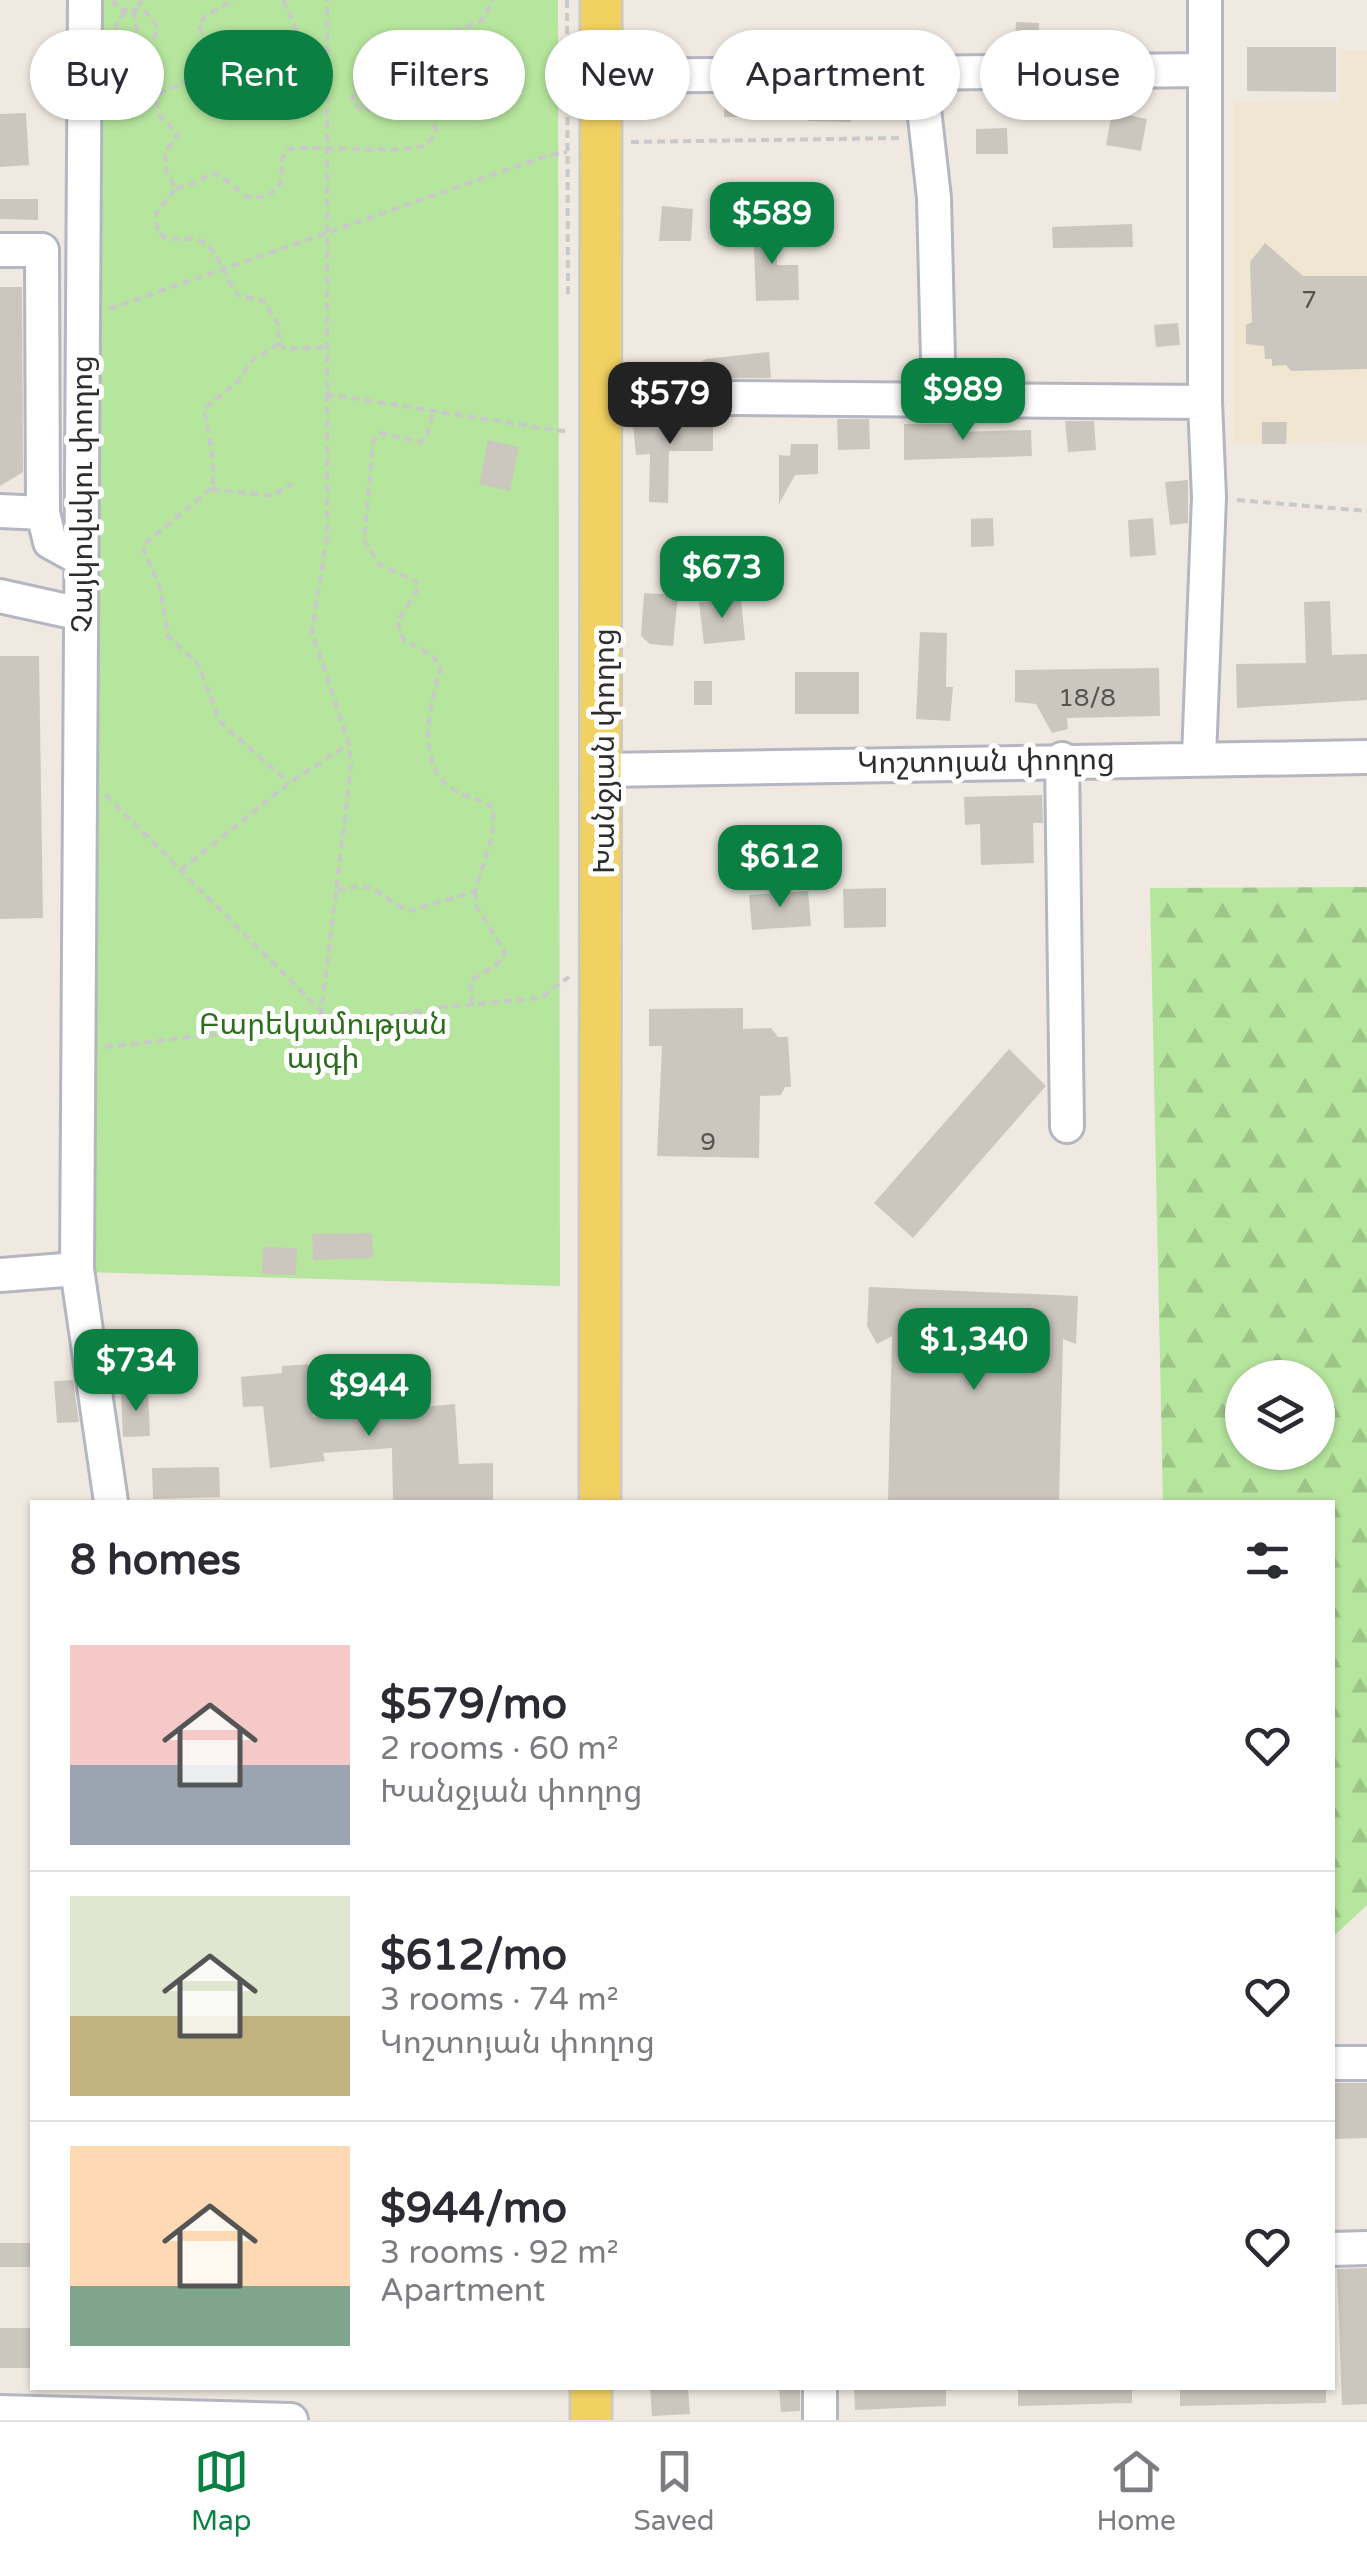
<!DOCTYPE html>
<html lang="en">
<head>
<meta charset="utf-8">
<style>
	:root { --surface:#fff; --page:#f7f7f7; --text:#2b2b33; --muted:#7c7c81; --line:#e1e1e2; --accent:#0b8043 }
	body { margin:0; font-family:"Varela Round","Noto Sans Armenian",sans-serif; background:var(--page); color:var(--text); height:100vh; display:flex; flex-direction:column; font-size:38px; white-space:nowrap }
	* { box-sizing:border-box; margin:0 }
	p { font-size:32px; color:var(--muted) }
	.icon { flex:none; width:55px; height:55px; fill:none; stroke:currentColor; stroke-width:2; stroke-linecap:round; stroke-linejoin:round }
	.map { position:relative; flex:1; overflow:hidden }
	.panel { position:absolute; left:30px; top:1500px; width:1305px; height:890px; display:flex; flex-direction:column; background:var(--surface); border-radius:0px; box-shadow:0 2px 8px #0004 }
	.panel>* { flex:none }
	.guide { position:absolute; left:30px; top:30px; width:1308px; height:90px; display:flex; gap:20px }
	.buttons { position:absolute; left:1225px; top:1360px; display:grid; gap:20px }
	.buttons a { display:grid; place-items:center; width:110px; height:110px; border-radius:50%; background:var(--surface); box-shadow:0 2px 8px #0004; font-size:50px }
	.price { position:absolute; translate:-50% -85px; padding:0 22px; border-radius:20px; background:var(--accent); color:#fff; font-size:32px; line-height:65px; filter:drop-shadow(0 2px 5px #0008) }
	.price::after { content:''; position:absolute; left:50%; top:60px; width:30px; height:22px; margin-left:-15px; background:inherit; clip-path:polygon(0 0,100% 0,50% 100%) }
	.price.on { background:#222; color:#fff }
	ul { padding:0; list-style:none }
	li { display:flex; align-items:center; gap:30px; height:250px; padding:0 40px }
	li+li { border-top:2px solid var(--line) }
	li span { display:grid; place-items:center; flex:none; width:280px; height:200px; border-radius:0px; color:#555 }
	li>.icon { margin-inline-start:auto }
	span .icon { width:120px; height:120px; fill:#fffc; stroke-width:1 }
	li b { font-size:42px }
	h2 { display:flex; justify-content:space-between; align-items:center; height:120px; padding:0 40px; font-size:42px }
	.tag { padding:0 35px; border-radius:45px; background:var(--surface); box-shadow:0 2px 8px #0004; font-size:35px; line-height:90px }
	.tag.on { background:var(--accent); color:#fff }
	.tab-bar { display:flex; justify-content:space-around; align-items:center; height:140px; border-top:2px solid var(--line); background:var(--surface); font-size:28px; color:var(--muted) }
	.tab-bar a { display:grid; justify-items:center; gap:5px }
	.tab-bar .on { color:var(--accent) }
	.map>svg:first-child { display:block }
</style>
</head>
<body>
<div class="map">
<svg width="1367" height="2420" viewBox="0 0 1367 2420">
	<defs>
		<pattern id="forest-firs" width="22" height="20" patternUnits="userSpaceOnUse" patternTransform="scale(2.5)"><rect width="22" height="20" fill="#b6e59e"/><path d="M5 1l3.5 6h-7zM16 11l3.5 6h-7z" fill="#9dc588"/></pattern>
	</defs>
	<rect width="100%" height="100%" fill="#efe9e1"/>
	<path fill="#f0e6d1" d="M1341,50H1367V441L1233,444V102L1340,103Z"/>
	<path fill="url(#forest-firs)" fill-rule="evenodd" d="M1367,887V1905L1333,1937L1332,1502H1163L1150,888ZM1242,1378H1318V1452H1242Z"/>
	<path fill="#b6e59e" d="M95,0H558L560,1286L84,1272Z"/>
	<path fill="#cbc7bf" d="M1016,22L1039,23L1038,46L1015,44Z
		M899,30L923,31V53H898Z
		M1247,47H1336V92L1247,91Z
		M753,94V117H724L725,95Z
		M808,94H851V122L808,121Z
		M1112,112L1147,119L1141,151L1106,145Z
		M26,113L29,165L0,167V114Z
		M1007,128L1008,154H976V129Z
		M0,199H38V220L0,219Z
		M662,206L693,209L691,241H659Z
		M775,219L777,265H798L799,300L756,301L753,220Z
		M1132,224L1133,247L1053,248L1052,227Z
		M1265,243L1303,276H1367V369L1291,371L1286,365L1272,366V359H1265L1264,346L1246,344V325L1252,322L1250,262Z
		M0,287H22L23,472L0,486Z
		M1178,323L1180,345L1156,347L1154,325Z
		M769,352L771,378H700L698,363L706,359Z
		M685,418H713V451H669L668,503L649,502L650,454L636,455L633,423Z
		M837,419H869L870,449L838,450Z
		M1065,421H1094L1096,450L1068,452Z
		M1262,422H1287L1286,444H1262Z
		M904,424H956V432L1031,430L1032,456L904,460Z
		M488,440L519,447L510,491L479,484Z
		M791,444H818V474L795,475L779,504V455L790,456Z
		M1188,480V523L1170,525L1165,482Z
		M993,518L994,546L971,547V519Z
		M1153,518L1156,555L1130,557L1128,520Z
		M644,593L678,595L673,646L650,644L641,636Z
		M741,598L745,640L704,644L699,602Z
		M1330,601L1332,655L1367,654V700L1237,708L1236,664L1306,663L1304,602Z
		M920,632L947,633L946,687H953L950,721L916,719Z
		M0,656H39L43,918L0,919Z
		M1159,668L1160,716L1067,718L1068,729L1052,733L1036,704L1015,702V670Z
		M795,672H859V714H795Z
		M694,681H712V705H694Z
		M1042,795L1043,823H1033L1034,863L981,865L980,824L965,825L964,797Z
		M886,888V927L844,928L843,889Z
		M808,891L811,926L752,930L749,895Z
		M743,1008V1029L771,1028L778,1037H788L791,1087H785L781,1095L760,1096L759,1158L657,1156L662,1046H649V1009Z
		M1009,1049L1046,1086L913,1238L874,1203Z
		M372,1233L373,1258L313,1260L312,1234Z
		M263,1247L297,1248L296,1275L262,1274Z
		M869,1287L1078,1296L1076,1344L1063,1339L1059,1502H888L892,1336L877,1344L867,1326Z
		M308,1364L313,1417L455,1404L459,1464L493,1463V1502H393L392,1448L323,1453L325,1461L270,1468L263,1406L243,1407L241,1377L282,1373V1366Z
		M73,1380L79,1422L57,1423L54,1381Z
		M148,1392L150,1436L123,1437L121,1393Z
		M219,1467L220,1497L153,1499L152,1468Z
		M1332,2083H1367V2138L1332,2139Z
		M0,2243H32V2267H0Z
		M1367,2268V2404L1342,2405L1337,2269Z
		M0,2328H32V2368H0Z
		M650,2388H688L690,2414L652,2416Z
		M779,2388H800V2411L781,2412Z
		M854,2388H946V2406L855,2410Z
		M1018,2388H1132V2403L1018,2406Z
		M1180,2388H1326V2403L1180,2406Z"/>
	<g fill="none" stroke-linecap="round" stroke-linejoin="round">
		<g stroke="#b4b7c1" stroke-width="38">
			<path id="minor" d="M920,73L934,198L939,400
				M601,76L1205,70
				M0,250H42L43,513L50,542L81,559
				M603,397L1205,402
				M0,511L43,513
				M0,596L81,614
				M1199,758L1209,497L1205,402V0
				M1062,759L1067,1126
				M604,770L1367,757
				M77,1269L111,1502
				M0,1275L77,1269L85,0
				M1332,2063H1367
				M1332,2249L1367,2248
				M0,2412L291,2420
				M820,2420V2388"/>
		</g>
		<g stroke="#c9c9c9" stroke-width="45">
			<path id="major" d="M600,1502L601,0
				M591,2420V2388"/>
		</g>
		<path stroke="#c9c9c9" stroke-width="4" stroke-dasharray="8 5" stroke-linecap="butt" d="M113,0L120,10H128
			M142,0L134,13L137,29L119,61L122,73L156,89L160,116L178,134L165,152L166,171L176,188L156,213L158,233C173,245 187,234 203,242C218,250 226,282 238,295L264,301L278,324L279,344L286,349L324,347
			M283,0L327,98V537L312,632L349,744L351,767L321,1015
			M567,0L568,295
			M116 30a20 20 0 1 1 40 0a20 20 0 1 1-40 0Z
			M327,93V0
			M159,94L205,72L209,54L199,26L205,16L234,0
			M631,142L902,138
			M176,188C225,179 196,156 247,197H267L281,183L282,159L288,149C323,145 402,155 426,145L436,132L432,115L410,105L361,110L352,101L356,83L402,66L436,38L481,21L493,0
			M109,309L546,156L567,152
			M279,344L251,361L238,381L204,409L213,458V487L142,546L160,587L168,636L198,664L220,722L289,783
			M326,394L568,432
			M212,489L272,496L292,484
			M1237,500L1367,511
			M106,795L321,1011
			M181,870L289,783L349,744
			M337,891C379,878 376,897 410,911L475,891L492,836L494,809C481,797 464,798 451,788C415,763 430,701 441,668L432,655L404,641L397,622L418,589L417,582L379,564L364,540L373,442L380,433L421,442L427,436L433,411
			M472,1004L470,981L497,964L505,953L476,905L475,891
			M105,1047L269,1028L321,1015L385,1017L443,1007L541,998L569,977"/>
		<use href="#minor" stroke="#fff" stroke-width="32"/>
		<use href="#major" stroke="#f2d163" stroke-width="40"/>
	</g>
	<g text-anchor="middle" stroke-width="10" stroke-linejoin="round" paint-order="stroke">
		<g font-size="25" fill="#555452">
			<text x="1309" y="308">7</text>
			<text x="1087" y="706">18/8</text>
			<text x="708" y="1150">9</text>
		</g>
		<g font-size="30" fill="#2e2e2e" stroke="#fff">
			<text transform="translate(82 494) rotate(-90)" y="10">Չայկովսկու փողոց</text>
			<text transform="translate(604 751) rotate(-90)" y="10">Խանջյան փողոց</text>
			<text transform="translate(986 761) rotate(-1)" y="10">Կոշտոյան փողոց</text>
		</g>
		<g font-size="30" fill="#2c6e1b" stroke="#fff">
			<text x="323" y="1034">Բարեկամության<tspan x="323" dy="34">այգի</tspan></text>
		</g>
	</g>
</svg>
<div class="buttons">
<a><svg class="icon" aria-label="layers" viewBox="0 0 24 24"><path d="M12 4l9 5-9 5-9-5zM3 14l9 5 9-5"/></svg></a>
</div>
<b class="price" style="left:772px;top:267px">$589</b>
<b class="price" style="left:963px;top:443px">$989</b>
<b class="price on" style="left:670px;top:447px">$579</b>
<b class="price" style="left:722px;top:621px">$673</b>
<b class="price" style="left:780px;top:910px">$612</b>
<b class="price" style="left:974px;top:1393px">$1,340</b>
<b class="price" style="left:136px;top:1414px">$734</b>
<b class="price" style="left:369px;top:1439px">$944</b>
<div class="guide">
<a class="tag">Buy</a>
<a class="tag on">Rent</a>
<a class="tag">Filters</a>
<a class="tag">New</a>
<a class="tag">Apartment</a>
<a class="tag">House</a>
</div>
<section class="panel">
<h2>8 homes<svg class="icon" aria-label="filters" viewBox="0 0 24 24"><path d="M4 7h16M4 17h16"/><circle cx="9" cy="7" r="2"/><circle cx="15" cy="17" r="2"/></svg></h2>
<ul>
<li><span style="background:linear-gradient(#f6c9c9 60%,#9aa5b1 0)"><svg class="icon" aria-label="home" viewBox="0 0 24 24"><path d="M3 11l9-7 9 7M6 9v11h12V9"/></svg></span><div><b>$579/mo</b><p>2 rooms · 60 m²</p><p>Խանջյան փողոց</p></div><svg class="icon" aria-label="heart" viewBox="0 0 24 24"><path d="M12 20l-8-8c-3-5 5-10 8-4 3-6 11-1 8 4z"/></svg></li>
<li><span style="background:linear-gradient(#dfe7d0 60%,#c2b280 0)"><svg class="icon" aria-label="home" viewBox="0 0 24 24"><path d="M3 11l9-7 9 7M6 9v11h12V9"/></svg></span><div><b>$612/mo</b><p>3 rooms · 74 m²</p><p>Կոշտոյան փողոց</p></div><svg class="icon" aria-label="heart" viewBox="0 0 24 24"><path d="M12 20l-8-8c-3-5 5-10 8-4 3-6 11-1 8 4z"/></svg></li>
<li><span style="background:linear-gradient(#ffd9b3 70%,#7fa58c 0)"><svg class="icon" aria-label="home" viewBox="0 0 24 24"><path d="M3 11l9-7 9 7M6 9v11h12V9"/></svg></span><div><b>$944/mo</b><p>3 rooms · 92 m²</p><p>Apartment</p></div><svg class="icon" aria-label="heart" viewBox="0 0 24 24"><path d="M12 20l-8-8c-3-5 5-10 8-4 3-6 11-1 8 4z"/></svg></li>
</ul>
</section>
</div>
<nav class="tab-bar">
<a class="on"><svg class="icon" aria-label="map" viewBox="0 0 24 24"><path d="M3 6l6-2 6 2 6-2v14l-6 2-6-2-6 2zM9 4v14M15 6v14"/></svg>Map</a>
<a><svg class="icon" aria-label="saved" viewBox="0 0 24 24"><path d="M7 4h10v16l-5-4-5 4z"/></svg>Saved</a>
<a><svg class="icon" aria-label="home" viewBox="0 0 24 24"><path d="M3 11l9-7 9 7M6 9v11h12V9"/></svg>Home</a>
</nav>
</body>
</html>
